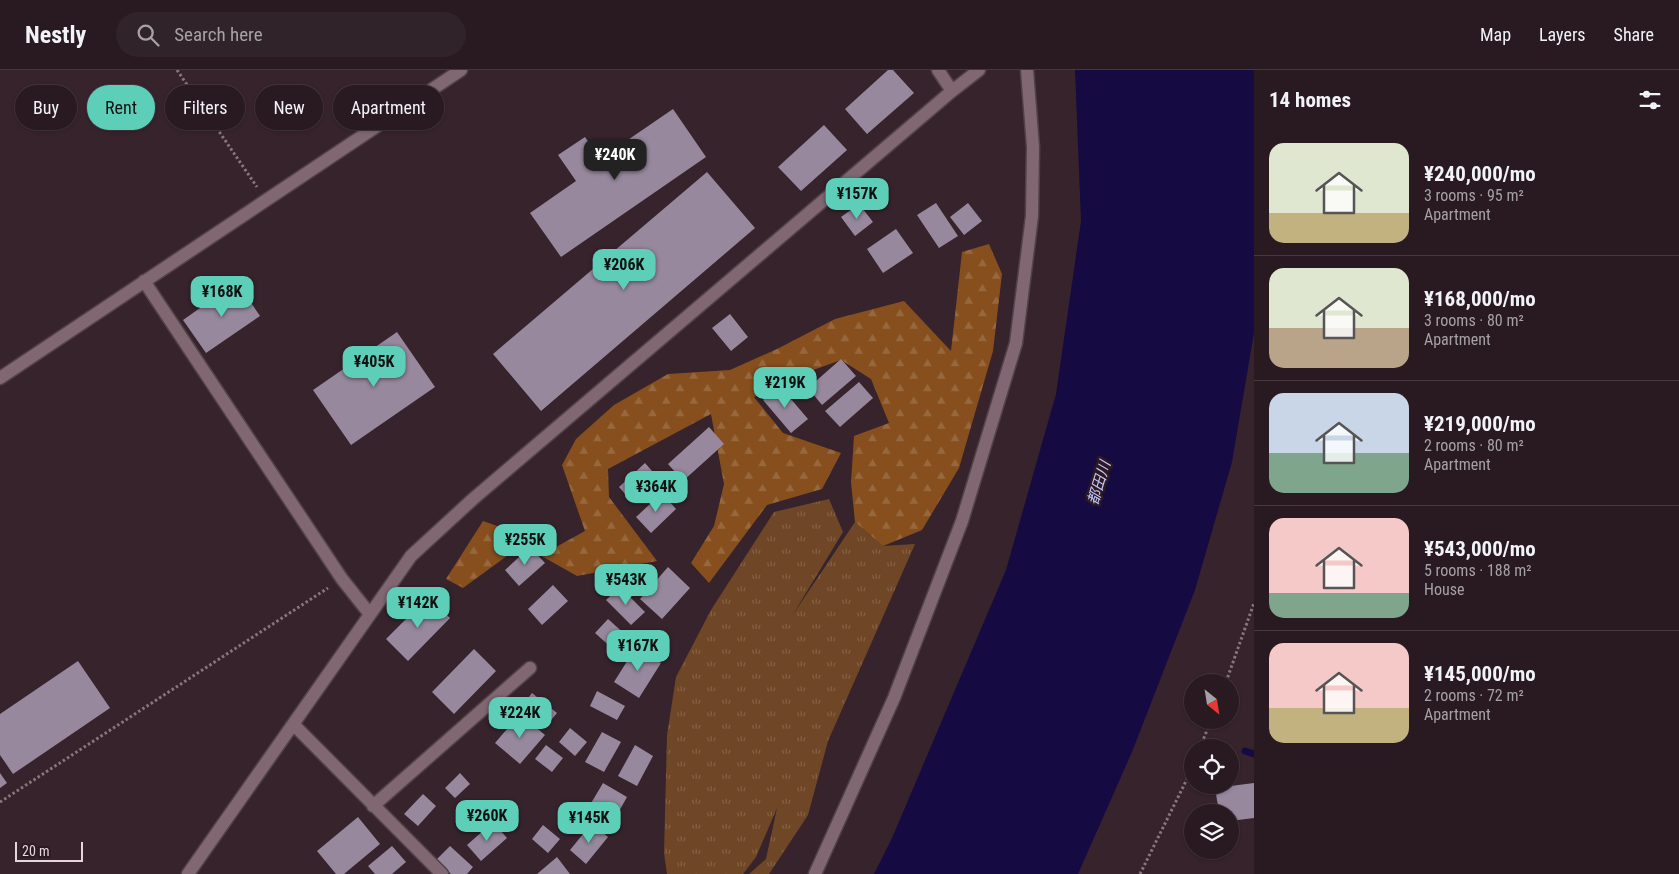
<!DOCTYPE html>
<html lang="en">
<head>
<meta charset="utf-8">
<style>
	:root { --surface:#291a21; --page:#31232a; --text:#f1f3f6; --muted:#a5a1a5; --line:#45383f; --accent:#5dceb8 }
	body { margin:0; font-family:"Roboto Condensed","Noto Sans JP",sans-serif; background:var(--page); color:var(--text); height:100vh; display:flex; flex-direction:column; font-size:19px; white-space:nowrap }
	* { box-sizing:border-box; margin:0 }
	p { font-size:16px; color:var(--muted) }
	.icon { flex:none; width:28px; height:28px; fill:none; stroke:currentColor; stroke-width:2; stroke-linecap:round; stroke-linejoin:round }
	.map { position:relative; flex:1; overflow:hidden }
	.panel { display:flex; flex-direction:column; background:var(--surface); width:425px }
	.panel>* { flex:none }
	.hud { position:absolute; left:15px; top:15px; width:475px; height:45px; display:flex; gap:10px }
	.needle { width:32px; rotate:150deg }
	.tools { position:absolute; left:1184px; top:604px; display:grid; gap:10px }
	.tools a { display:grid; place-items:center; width:55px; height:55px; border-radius:50%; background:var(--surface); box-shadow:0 1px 4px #0004,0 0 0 1px var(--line); font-size:25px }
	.scale { position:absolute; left:15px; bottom:12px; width:68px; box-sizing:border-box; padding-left:5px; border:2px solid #e4d6dc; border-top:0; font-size:14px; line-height:18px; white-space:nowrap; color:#e4d6dc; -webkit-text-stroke:4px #2d1922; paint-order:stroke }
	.price { position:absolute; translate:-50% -42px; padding:0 11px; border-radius:10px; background:var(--accent); color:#111; font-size:16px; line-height:32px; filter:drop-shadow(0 1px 2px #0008) }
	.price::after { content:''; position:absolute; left:50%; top:30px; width:15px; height:11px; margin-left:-8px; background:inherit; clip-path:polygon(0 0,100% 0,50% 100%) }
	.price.on { background:#222; color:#fff }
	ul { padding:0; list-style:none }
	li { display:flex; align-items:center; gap:15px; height:125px; padding:0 15px }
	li+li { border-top:1px solid var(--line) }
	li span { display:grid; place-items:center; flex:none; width:140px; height:100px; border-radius:15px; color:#555 }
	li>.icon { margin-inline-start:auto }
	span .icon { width:60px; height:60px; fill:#fffc; stroke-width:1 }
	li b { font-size:21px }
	h2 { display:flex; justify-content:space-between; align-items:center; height:60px; padding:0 15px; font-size:21px }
	.chip { padding:0 18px; border-radius:22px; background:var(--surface); box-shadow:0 1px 4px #0004,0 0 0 1px var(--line); font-size:18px; line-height:45px }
	.chip.on { background:var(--accent); color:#111 }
	header { display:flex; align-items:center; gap:30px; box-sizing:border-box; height:70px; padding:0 25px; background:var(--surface); border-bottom:1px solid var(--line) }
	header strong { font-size:24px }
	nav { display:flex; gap:28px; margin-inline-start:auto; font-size:18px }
	.search { width:350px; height:45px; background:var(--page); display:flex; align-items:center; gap:12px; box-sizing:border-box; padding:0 18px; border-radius:28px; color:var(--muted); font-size:19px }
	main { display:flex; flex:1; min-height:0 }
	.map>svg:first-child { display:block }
</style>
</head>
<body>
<header>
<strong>Nestly</strong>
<div class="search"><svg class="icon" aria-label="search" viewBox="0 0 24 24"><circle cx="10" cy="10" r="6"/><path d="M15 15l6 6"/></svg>Search here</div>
<nav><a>Map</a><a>Layers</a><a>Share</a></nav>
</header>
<main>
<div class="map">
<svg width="1254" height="804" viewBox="0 0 1254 804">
	<defs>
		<pattern id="grass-tufts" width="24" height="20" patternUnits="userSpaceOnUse" patternTransform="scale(1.25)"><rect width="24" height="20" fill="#6f4726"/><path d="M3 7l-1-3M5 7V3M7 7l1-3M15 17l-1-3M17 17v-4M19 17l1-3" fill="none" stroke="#836145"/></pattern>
		<pattern id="forest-firs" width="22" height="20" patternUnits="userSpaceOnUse" patternTransform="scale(1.25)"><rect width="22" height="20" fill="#864f1d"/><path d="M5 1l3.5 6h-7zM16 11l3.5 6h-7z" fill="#97683d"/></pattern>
	</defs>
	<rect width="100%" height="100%" fill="#37232c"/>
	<path fill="url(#grass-tufts)" d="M829,429L843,462L792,546L855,452L883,476L915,474L828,671L808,745L769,804H749L766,789L777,738L756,787L743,804H667L664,783L667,665L676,607L711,540L774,442Z"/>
	<path fill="url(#forest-firs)" d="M989,174L1002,204L993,281L959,398L922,460L883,476L855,452L851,412L854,366L889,353L871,309L841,290L802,304L754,327L783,363L841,383L822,419L767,435L709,513L691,493L714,456L724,414L711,344L608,399L609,427L657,491L577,506L522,475L463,518L446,509L483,451L556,477L585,461L562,395L576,369L614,335L668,304L730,300L777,279L835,249L904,231L951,281L962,182Z"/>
	<path fill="#150b42" d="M1075,0H1254V263L1232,392L1195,520L1132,682L1078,804H874L892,768L1006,500L1056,324L1081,151Z"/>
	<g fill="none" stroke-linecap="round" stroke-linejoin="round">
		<path stroke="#150b42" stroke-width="7" d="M1245,681L1254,684"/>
	</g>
	<path fill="#97889d" d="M888,0H893L914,23L867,64L845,39Z
		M673,39L706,87L561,187L530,143L576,111L558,85L585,67L600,89Z
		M824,55L847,80L801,121L778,97Z
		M707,102L755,158L541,341L493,284Z
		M936,133L958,166L939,178L917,145Z
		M968,133L982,151L964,165L950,147Z
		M859,134L873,152L855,166L841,147Z
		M896,159L913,183L883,203L867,179Z
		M237,212L260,246L206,283L183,250Z
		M730,244L748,267L731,281L712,258Z
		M397,262L435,317L351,375L313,320Z
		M841,289L856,306L822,335L808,318Z
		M859,312L873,328L840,357L825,341Z
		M779,315L808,349L791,363L763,330Z
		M709,357L724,374L683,411L668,394Z
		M645,393L659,409L633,433L619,417Z
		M662,423L676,439L651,463L636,447Z
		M530,477L545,493L519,516L505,500Z
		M668,497L690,518L662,549L640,529Z
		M553,515L568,531L542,555L528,539Z
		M620,517L645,542L631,555L606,530Z
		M428,527L450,548L408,591L386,569Z
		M608,549L627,566L614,580L595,563Z
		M636,577L661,593L639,628L614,612Z
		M474,579L496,601L454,644L432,622Z
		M78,591L110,638L13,704L0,685V644Z
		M597,621L625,636L617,650L590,636Z
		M532,623L557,643L546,656L522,636Z
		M520,644L545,665L520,694L495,673Z
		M570,658L587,672L575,686L559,672Z
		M602,662L621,672L604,702L585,692Z
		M546,675L563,688L552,702L535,689Z
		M635,675L653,686L637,716L618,706Z
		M0,703L7,713L0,718Z
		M460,703L470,714L455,728L445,718Z
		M603,713L627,727L612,754L587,740Z
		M1254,713V748L1230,751V742H1219L1215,718Z
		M423,724L436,736L418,756L404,744Z
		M358,747L380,774L344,804H336L317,781Z
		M493,752L507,768L481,791L467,775Z
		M592,753L608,767L586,794L570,780Z
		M543,755L560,769L548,783L532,769Z
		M392,776L406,792L392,804H375L368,796Z
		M450,776L473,797L467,804H451L436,790Z
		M557,787L570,804H537Z"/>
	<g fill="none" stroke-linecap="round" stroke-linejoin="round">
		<g stroke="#514148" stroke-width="15">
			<path id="minor" d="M952,21L979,0
				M144,211L342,509L369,543
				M0,308L461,0
				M294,655L442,804
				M373,736L530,598
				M188,804L411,486L473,429L952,21L938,0
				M815,804L894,628L962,451L1016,273L1032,146L1033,77L1027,0"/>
		</g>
		<path stroke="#87767d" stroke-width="3" stroke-dasharray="2.5 2.5" stroke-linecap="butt" d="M177,0L257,117
			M1226,612L1254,533
			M1200,678L1211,650
			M0,732L328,518
			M1140,804L1192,699"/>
		<use href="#minor" stroke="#806772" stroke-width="12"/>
	</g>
	<g text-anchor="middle" stroke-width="5" stroke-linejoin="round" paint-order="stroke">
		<g font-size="15" font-style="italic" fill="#c4c8fe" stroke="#2d1922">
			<text transform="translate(1099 413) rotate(-73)" y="5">都田川</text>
		</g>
	</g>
</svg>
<div class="tools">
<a><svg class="needle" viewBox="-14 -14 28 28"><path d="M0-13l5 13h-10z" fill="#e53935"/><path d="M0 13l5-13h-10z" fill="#a5a1a5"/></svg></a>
<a><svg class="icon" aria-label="locate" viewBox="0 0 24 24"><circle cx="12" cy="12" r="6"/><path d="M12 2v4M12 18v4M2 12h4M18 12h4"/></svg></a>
<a><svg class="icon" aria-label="layers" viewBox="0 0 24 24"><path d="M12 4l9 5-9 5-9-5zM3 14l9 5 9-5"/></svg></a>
</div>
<div class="scale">20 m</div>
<b class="price on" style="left:615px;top:111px">¥240K</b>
<b class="price" style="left:857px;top:150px">¥157K</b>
<b class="price" style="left:624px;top:221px">¥206K</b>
<b class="price" style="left:222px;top:248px">¥168K</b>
<b class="price" style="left:374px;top:318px">¥405K</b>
<b class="price" style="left:785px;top:339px">¥219K</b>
<b class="price" style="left:656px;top:443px">¥364K</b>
<b class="price" style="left:525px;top:496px">¥255K</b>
<b class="price" style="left:626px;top:536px">¥543K</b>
<b class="price" style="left:418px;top:559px">¥142K</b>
<b class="price" style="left:638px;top:602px">¥167K</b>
<b class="price" style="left:520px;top:669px">¥224K</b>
<b class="price" style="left:487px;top:772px">¥260K</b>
<b class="price" style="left:589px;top:774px">¥145K</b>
<div class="hud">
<a class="chip">Buy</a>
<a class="chip on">Rent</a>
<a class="chip">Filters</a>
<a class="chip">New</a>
<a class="chip">Apartment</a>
</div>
</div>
<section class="panel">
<h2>14 homes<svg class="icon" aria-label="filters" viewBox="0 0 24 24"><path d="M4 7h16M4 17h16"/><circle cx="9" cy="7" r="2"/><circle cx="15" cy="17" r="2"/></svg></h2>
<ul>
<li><span style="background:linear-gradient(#dfe7d0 70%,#c2b280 0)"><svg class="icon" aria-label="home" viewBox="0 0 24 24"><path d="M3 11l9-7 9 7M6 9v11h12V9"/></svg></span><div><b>¥240,000/mo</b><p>3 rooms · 95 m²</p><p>Apartment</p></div></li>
<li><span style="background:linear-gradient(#dfe7d0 60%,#b9a48a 0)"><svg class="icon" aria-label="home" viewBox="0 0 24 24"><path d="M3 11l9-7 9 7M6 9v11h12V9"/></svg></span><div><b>¥168,000/mo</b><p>3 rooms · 80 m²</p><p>Apartment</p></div></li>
<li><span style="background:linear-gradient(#c9d6e8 60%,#7fa58c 0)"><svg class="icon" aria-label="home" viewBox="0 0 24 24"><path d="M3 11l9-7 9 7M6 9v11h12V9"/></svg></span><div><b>¥219,000/mo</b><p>2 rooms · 80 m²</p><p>Apartment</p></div></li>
<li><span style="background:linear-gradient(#f6c9c9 75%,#7fa58c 0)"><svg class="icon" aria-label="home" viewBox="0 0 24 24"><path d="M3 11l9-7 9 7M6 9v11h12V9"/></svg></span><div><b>¥543,000/mo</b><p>5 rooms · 188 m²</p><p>House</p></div></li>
<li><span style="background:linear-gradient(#f6c9c9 65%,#c2b280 0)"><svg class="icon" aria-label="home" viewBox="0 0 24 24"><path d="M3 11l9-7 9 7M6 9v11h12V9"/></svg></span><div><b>¥145,000/mo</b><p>2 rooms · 72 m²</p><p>Apartment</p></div></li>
</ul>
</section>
</main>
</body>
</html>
